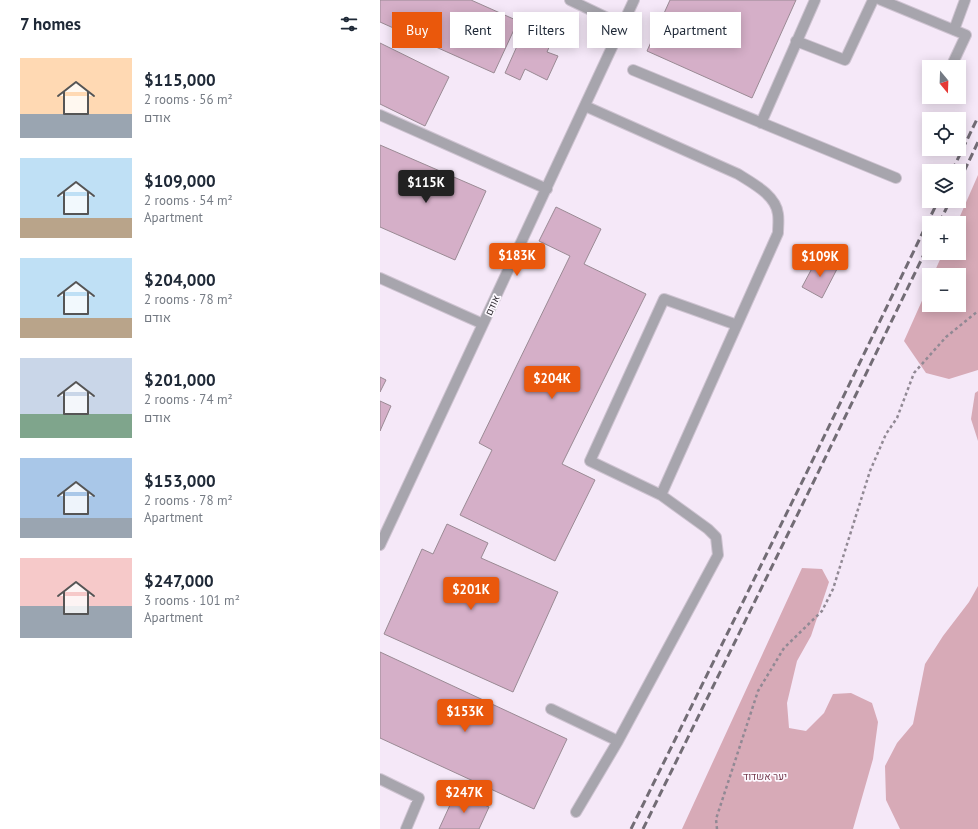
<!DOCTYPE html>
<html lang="en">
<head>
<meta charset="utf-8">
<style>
	:root { --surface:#fff; --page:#f2f2f3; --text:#1f2937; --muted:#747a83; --accent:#ea580c }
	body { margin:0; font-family:"PT Sans",Heebo,sans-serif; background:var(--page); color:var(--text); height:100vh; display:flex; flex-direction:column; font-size:15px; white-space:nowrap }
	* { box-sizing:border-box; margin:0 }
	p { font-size:13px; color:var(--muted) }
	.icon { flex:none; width:22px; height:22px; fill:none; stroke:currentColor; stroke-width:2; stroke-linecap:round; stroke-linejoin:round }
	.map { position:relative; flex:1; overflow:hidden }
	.side { display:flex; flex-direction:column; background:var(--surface); width:380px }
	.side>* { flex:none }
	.top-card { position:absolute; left:12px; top:12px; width:380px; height:36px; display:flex; gap:8px }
	.needle { width:26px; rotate:161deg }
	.fabs { position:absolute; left:542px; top:60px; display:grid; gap:8px }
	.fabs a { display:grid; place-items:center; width:44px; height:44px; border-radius:0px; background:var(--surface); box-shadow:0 2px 10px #0003; font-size:20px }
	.price { position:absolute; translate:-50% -34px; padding:0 9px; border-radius:4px; background:var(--accent); color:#fff; font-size:13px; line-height:26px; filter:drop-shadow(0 1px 2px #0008) }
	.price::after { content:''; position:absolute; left:50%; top:24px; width:12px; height:9px; margin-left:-6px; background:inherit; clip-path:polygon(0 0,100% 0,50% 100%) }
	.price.current { background:#222; color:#fff }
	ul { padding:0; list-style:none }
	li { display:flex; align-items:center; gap:12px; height:100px; padding:0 20px }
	li span { display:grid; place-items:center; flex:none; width:112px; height:80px; border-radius:0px; color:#555 }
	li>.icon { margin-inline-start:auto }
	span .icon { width:48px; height:48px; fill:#fffc; stroke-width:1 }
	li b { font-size:17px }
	h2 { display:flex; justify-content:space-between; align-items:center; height:48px; padding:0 20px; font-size:17px }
	.chip { padding:0 14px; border-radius:0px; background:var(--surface); box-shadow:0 2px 10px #0003; font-size:14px; line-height:36px }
	.chip.current { background:var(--accent); color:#fff }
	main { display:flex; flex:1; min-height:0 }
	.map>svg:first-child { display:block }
</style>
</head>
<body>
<main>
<section class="side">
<h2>7 homes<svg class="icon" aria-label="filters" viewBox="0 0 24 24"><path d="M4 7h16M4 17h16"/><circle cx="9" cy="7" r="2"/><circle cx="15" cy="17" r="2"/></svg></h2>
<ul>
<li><span style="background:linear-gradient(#ffd9b3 70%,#9aa5b1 0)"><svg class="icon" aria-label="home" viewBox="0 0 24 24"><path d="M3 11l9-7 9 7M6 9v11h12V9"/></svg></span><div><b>$115,000</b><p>2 rooms · 56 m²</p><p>אודם</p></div></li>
<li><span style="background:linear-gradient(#bfe0f5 75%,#b9a48a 0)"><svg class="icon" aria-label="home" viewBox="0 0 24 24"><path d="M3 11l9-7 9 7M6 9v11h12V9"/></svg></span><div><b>$109,000</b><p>2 rooms · 54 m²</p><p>Apartment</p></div></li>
<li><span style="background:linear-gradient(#bfe0f5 75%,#b9a48a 0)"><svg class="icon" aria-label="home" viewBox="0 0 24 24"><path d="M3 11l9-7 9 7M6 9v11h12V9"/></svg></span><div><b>$204,000</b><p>2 rooms · 78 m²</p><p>אודם</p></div></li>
<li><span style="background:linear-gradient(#c9d6e8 70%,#7fa58c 0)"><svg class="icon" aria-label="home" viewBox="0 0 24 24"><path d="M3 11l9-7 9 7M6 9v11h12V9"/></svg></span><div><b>$201,000</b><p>2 rooms · 74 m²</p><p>אודם</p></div></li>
<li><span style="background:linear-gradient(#a9c7e8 75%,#9aa5b1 0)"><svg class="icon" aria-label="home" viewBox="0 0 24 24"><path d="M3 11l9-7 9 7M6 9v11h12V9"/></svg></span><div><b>$153,000</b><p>2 rooms · 78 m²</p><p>Apartment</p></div></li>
<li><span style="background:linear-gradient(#f6c9c9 60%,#9aa5b1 0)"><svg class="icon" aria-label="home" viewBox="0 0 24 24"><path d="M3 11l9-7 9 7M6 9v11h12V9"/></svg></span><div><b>$247,000</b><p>3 rooms · 101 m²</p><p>Apartment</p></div></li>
</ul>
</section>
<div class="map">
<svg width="598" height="829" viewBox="0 0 598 829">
	<rect width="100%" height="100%" fill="#f5e8f8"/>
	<path fill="#d7aab7" d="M598,175V370L569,379L546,373L524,341L549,285V305H579V275H553L563,253H579V223H577Z
		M598,391V441L591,419L595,393Z
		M422,568L442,569L449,582L431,636L417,661L407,703L409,728L426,731L444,713L453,694L471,693L492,703L498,722L493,759L473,829H302Z
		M598,586V829H520L506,800L505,766L517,743L533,724L545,664L563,636L589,602Z"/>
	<path fill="#d5afc8" stroke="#9a8a94" d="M0,0H91L138,21L114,73L0,22Z
		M290,0H416L372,98L267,51Z
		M146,26L173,38L167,52L178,56L167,80L145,69L140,80L125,73Z
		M0,43L69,77L45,126L0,104Z
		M0,145L106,191L75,260L0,227Z
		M176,207L221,229L204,264L266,294L182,464L215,480L175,561L80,515L112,450L99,443L190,256L159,241Z
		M437,259L457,269L442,298L422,287Z
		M0,377L6,380L0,392Z
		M0,401L11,406L0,431Z
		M67,524L108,543L101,558L178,592L133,692L4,634L42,549L53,554Z
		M0,652L187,739L154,809L0,738Z
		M76,792L109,807L99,829H59Z"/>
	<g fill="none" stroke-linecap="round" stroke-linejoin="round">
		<g stroke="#cec3d1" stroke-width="12">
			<path id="minor" d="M190,0L242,25
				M501,0L586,35L571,67
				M574,30L585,0
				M416,41L465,60L493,0
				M253,70L516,178
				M205,106L358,174C372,183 396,195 398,214C399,220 398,227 398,233L281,495
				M0,115L167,189
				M381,123L435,0
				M0,278L103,324
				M0,545L254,0
				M171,709L238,741L338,555L336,537L328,529L281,495L210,461L284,299L357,325
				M0,779L39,798L26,829
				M196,812L238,741"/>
		</g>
		<path stroke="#918994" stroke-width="2.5" stroke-dasharray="3 3" stroke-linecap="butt" d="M337,829L336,819L378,691L404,648L442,611L453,589L490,471L506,434L517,418L534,373L566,337L598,311"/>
		<use href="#minor" stroke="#a7a5ad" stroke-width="10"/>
		<path stroke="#726c75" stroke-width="3" stroke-dasharray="8 4" stroke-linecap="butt" d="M572,171L598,117
			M579,182L598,142
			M559,223L570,201
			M251,829L424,478L558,201
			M263,829L433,483L549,244"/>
	</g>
	<g text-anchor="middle" stroke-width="3.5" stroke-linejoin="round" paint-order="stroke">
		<g font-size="10" fill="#332f35" stroke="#fdf9ff">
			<text transform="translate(112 305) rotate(-65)" y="4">אודם</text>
		</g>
		<g font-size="10" fill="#753b4f" stroke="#fdf9ff">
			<text x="385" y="780">יער אשדוד</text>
		</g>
	</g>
</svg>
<div class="fabs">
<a><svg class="needle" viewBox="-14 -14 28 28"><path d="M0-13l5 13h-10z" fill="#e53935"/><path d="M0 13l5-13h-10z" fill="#747a83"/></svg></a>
<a><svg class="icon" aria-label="locate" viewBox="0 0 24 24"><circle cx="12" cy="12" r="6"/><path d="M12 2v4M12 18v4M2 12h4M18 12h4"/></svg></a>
<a><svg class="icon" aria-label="layers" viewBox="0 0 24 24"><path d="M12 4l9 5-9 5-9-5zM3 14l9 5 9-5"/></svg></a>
<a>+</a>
<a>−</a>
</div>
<b class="price current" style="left:46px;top:204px">$115K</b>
<b class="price" style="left:137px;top:277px">$183K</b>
<b class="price" style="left:440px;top:278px">$109K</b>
<b class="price" style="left:172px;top:400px">$204K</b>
<b class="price" style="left:91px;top:611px">$201K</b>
<b class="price" style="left:85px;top:733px">$153K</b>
<b class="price" style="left:84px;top:814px">$247K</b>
<div class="top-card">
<a class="chip current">Buy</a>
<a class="chip">Rent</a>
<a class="chip">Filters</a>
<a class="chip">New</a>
<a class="chip">Apartment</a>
</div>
</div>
</main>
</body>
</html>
